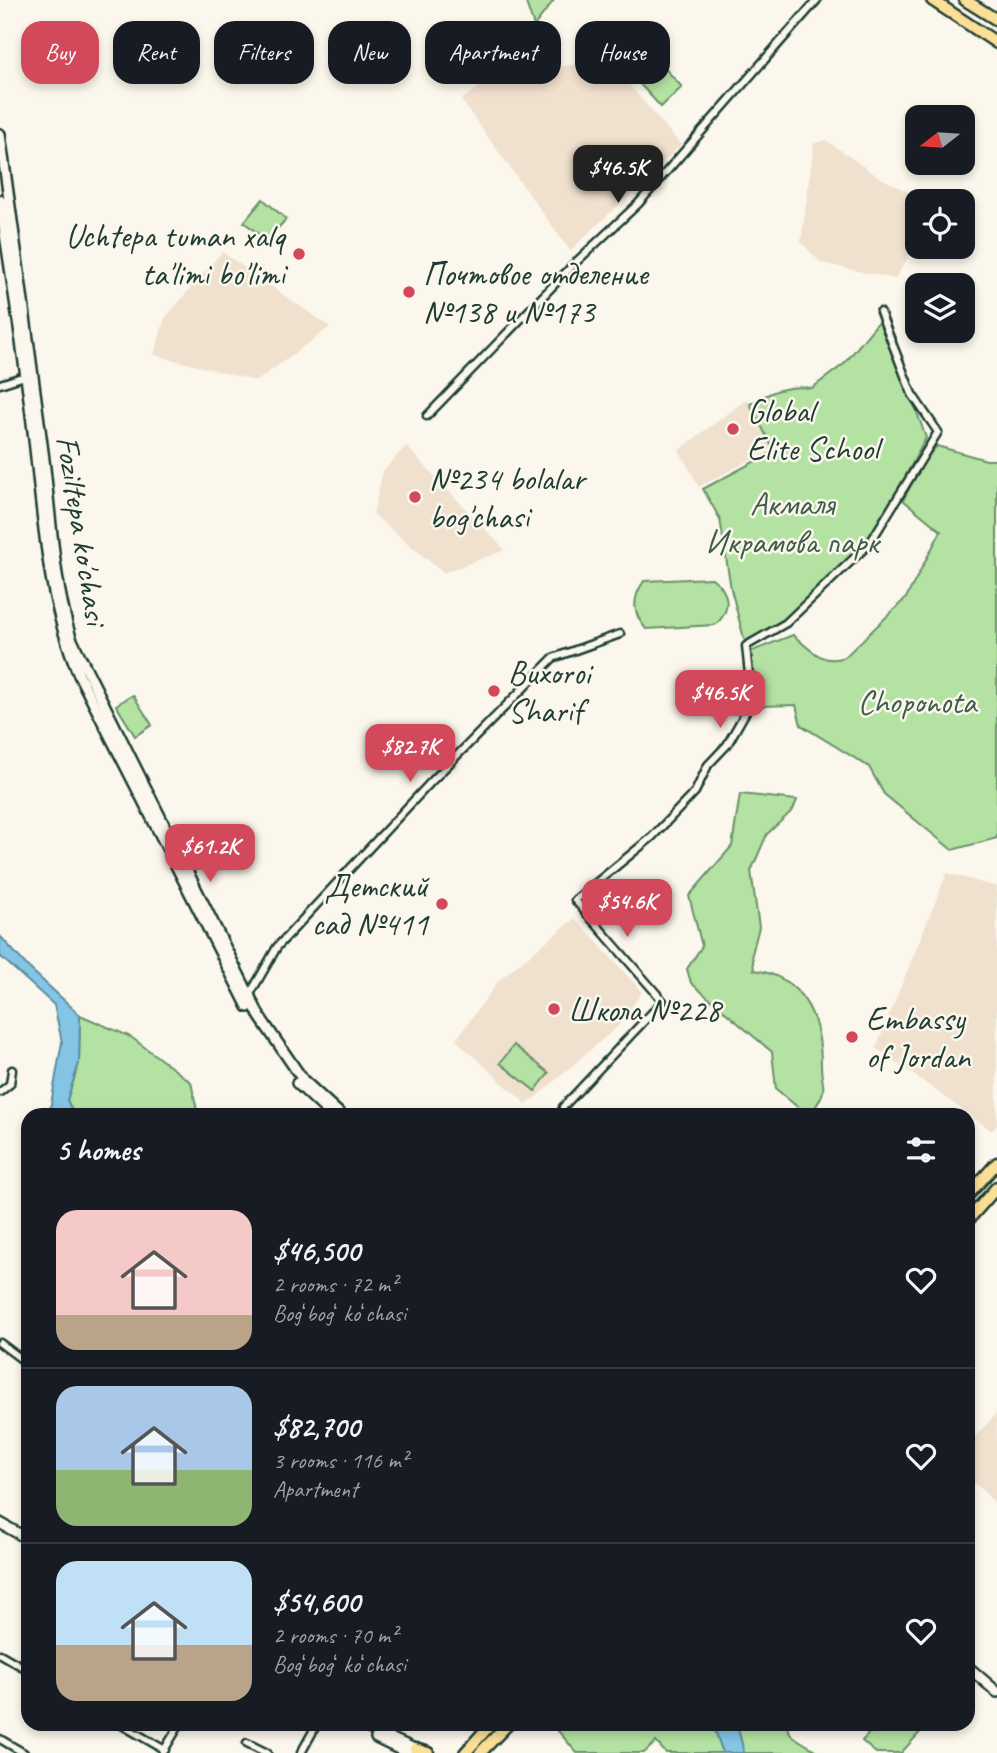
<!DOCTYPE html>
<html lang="en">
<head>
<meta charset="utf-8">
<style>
	:root { --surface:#171b24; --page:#242831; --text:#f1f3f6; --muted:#9ea1a6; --line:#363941; --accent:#d1495b }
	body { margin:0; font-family:Caveat,sans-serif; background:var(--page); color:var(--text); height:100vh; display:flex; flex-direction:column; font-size:26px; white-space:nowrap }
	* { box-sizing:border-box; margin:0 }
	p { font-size:23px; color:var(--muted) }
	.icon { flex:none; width:38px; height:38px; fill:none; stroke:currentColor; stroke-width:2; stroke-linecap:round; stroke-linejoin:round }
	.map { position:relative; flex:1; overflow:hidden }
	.side { position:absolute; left:21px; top:1108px; width:954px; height:623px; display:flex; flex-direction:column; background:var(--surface); border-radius:21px; box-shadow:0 4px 10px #0003 }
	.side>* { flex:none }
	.guide { position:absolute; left:21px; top:21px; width:956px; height:63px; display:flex; gap:14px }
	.needle { width:46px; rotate:253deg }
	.tools { position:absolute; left:905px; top:105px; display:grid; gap:14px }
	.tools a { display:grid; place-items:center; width:70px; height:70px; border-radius:14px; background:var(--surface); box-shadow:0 4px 10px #0003; font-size:35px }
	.price { position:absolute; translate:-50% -60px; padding:0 16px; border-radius:14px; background:var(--accent); color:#fff; font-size:23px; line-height:46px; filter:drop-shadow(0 2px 4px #0008) }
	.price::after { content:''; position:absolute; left:50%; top:42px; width:21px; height:16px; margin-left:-10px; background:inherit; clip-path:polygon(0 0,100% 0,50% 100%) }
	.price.current { background:#222; color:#fff }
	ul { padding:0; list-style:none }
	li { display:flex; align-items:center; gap:21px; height:175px; padding:0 35px }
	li+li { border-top:2px solid var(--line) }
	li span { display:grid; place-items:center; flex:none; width:196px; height:140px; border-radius:21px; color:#555 }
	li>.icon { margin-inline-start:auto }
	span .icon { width:84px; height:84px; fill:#fffc; stroke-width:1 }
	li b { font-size:30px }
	h2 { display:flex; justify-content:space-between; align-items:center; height:84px; padding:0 35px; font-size:30px }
	.pill { padding:0 24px; border-radius:21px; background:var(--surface); box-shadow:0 4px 10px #0003; font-size:24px; line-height:63px }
	.pill.current { background:var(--accent); color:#fff }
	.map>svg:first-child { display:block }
</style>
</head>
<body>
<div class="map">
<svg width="997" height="1753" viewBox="0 0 997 1753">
	<rect width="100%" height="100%" fill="#fbf7ec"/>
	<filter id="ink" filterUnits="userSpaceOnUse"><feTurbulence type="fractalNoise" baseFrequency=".0143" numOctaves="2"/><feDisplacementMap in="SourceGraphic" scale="14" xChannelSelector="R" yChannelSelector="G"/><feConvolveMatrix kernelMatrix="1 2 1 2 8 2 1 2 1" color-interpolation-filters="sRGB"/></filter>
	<g filter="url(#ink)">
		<path fill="#f0e1ce" d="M534,48L544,70L606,58L681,145L570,251L461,100Z
			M826,140L877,176L927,201H917V242L895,279L821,263L801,242L814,143Z
			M222,252L330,327L257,381L154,355L165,318Z
			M747,399L771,449L699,487L679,450Z
			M406,446L505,550L443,573L373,514L383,471Z
			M947,873L997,887V1125L992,1131L876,1048Z
			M575,918L642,992L618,1026L527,1105L456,1040L499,980Z
			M997,1413V1505L968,1476V1444Z"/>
		<path fill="#b3e2a2" stroke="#69906b" stroke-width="2" d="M525,0H554L534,26Z
			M648,50L682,87L661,107L626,69Z
			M263,199L286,219L267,241L244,222Z
			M883,316L926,438L871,540L790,625L746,646L731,589L720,519L703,489L774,451L750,404C772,391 786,385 812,388L844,364Z
			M937,446L986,460H997V838L952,850L884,794L869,767L801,725L796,705L759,706L747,653L793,635C811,650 822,665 845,657L906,598L941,531L903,500L926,458Z
			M712,578C730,591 732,611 715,625L646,629C632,613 632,598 644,581Z
			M133,695L152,725L135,736L116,705Z
			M740,794L797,800L793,810L767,834L751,871L759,927L752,954L754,970C804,977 821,1019 821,1065C821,1086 829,1086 816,1106L826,1115H807L776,1089L772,1052L691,983L687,969L702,946L689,896L732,846Z
			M80,1015L131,1037L191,1082L198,1115H74L67,1100L79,1063Z
			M514,1045L549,1073L535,1091L500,1063Z
			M552,1724H713L723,1753H666L656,1742L644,1753H577Z
			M737,1724H785L792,1736L820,1753H744Z
			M877,1724H917L923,1729L901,1753H876L862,1741Z"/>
		<path fill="#84c4e5" stroke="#5c8e9e" stroke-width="2" d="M0,936L28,967L80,1015L79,1063L67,1100L74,1115H49L62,1042L54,1005L0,956Z
			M713,1724H737L744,1753H723Z"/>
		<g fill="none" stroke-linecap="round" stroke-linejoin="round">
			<g stroke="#1f3d34" stroke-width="11">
				<path id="street" d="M0,384L28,375
					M427,416L575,263L638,204L817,0
					M249,996L277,947L430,783L553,658L620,634
					M0,1092L10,1084L12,1070
					M562,1115L563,1107L663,1001L575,900L652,837L695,792L708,765L727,745L748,708L751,694L746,646L786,623L870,543L938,432L912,394L880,312
					M0,1343L28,1364
					M0,1654L28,1670
					M120,1724L165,1750
					M0,1739L24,1753
					M247,1743L267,1753
					M163,1752L180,1724
					M301,1753L317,1724"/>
			</g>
			<g stroke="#1f3d34" stroke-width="14">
				<path id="secondary" d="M0,134C14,237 29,341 42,444C51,509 52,576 71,638L260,1017L303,1080L341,1115
					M0,200C11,277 24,354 33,431C43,514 46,597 79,675L248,1007
					M297,1083L331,1115
					M0,1523L28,1539
					M968,1667L997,1692
					M360,1724L421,1752
					M376,1738L407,1753"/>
			</g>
			<g stroke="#1f3d34" stroke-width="15">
				<path id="primary" d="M932,0L997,43
					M965,0L997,20
					M968,1195L997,1163
					M968,1220L997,1187
					M415,1749L428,1753
					M465,1753L491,1724
					M480,1753L508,1724"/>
			</g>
			<use href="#street" stroke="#fbf7ec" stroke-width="6"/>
			<use href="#secondary" stroke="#fbf7ec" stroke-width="9"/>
			<use href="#primary" stroke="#fbdf96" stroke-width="10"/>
		</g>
	</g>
	<g fill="#d1495b" stroke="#fbf7ec" stroke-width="2.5">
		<circle cx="299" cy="254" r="7"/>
		<circle cx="409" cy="292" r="7"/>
		<circle cx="733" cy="429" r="7"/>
		<circle cx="415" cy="497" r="7"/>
		<circle cx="494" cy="691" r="7"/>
		<circle cx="442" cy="904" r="7"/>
		<circle cx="554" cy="1009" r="7"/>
		<circle cx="852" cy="1037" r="7"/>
	</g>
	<g text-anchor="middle" stroke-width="5" stroke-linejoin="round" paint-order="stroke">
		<g font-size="33" fill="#1f3d34" stroke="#fbf7ec" text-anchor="start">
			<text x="285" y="247" text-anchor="end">Uchtepa tuman xalq<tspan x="285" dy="38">ta'limi bo'limi</tspan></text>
			<text x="423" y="285">Почтовое отделение<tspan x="423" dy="38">№138 и №173</tspan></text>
			<text x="747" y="422">Global<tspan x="747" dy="38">Elite School</tspan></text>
			<text x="429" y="490">№234 bolalar<tspan x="429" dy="38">bog'chasi</tspan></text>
			<text x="508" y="684">Buxoroi<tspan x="508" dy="38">Sharif</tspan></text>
			<text x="428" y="897" text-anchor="end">Детский<tspan x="428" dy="38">сад №411</tspan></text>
			<text x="568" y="1021">Школа №228</text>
			<text x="866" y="1030">Embassy<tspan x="866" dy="38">of Jordan</tspan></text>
		</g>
		<g font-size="33" fill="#3d5e4a" stroke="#fbf7ec">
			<text x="792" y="515">Акмаля<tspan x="792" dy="38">Икрамова парк</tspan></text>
			<text x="917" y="713">Choponota</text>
		</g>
		<g font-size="33" fill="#1f3d34" stroke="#fbf7ec">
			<text transform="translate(83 530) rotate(81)" y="12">Foziltepa ko'chasi</text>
		</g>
	</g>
</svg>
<div class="tools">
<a><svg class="needle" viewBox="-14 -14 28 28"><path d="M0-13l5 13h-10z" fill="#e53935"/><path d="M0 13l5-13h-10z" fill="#9ea1a6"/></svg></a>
<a><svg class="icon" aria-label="locate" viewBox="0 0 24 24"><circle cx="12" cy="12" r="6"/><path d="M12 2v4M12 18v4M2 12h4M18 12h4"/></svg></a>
<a><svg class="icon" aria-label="layers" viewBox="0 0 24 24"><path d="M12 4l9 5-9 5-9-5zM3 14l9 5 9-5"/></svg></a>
</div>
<b class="price current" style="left:618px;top:205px">$46.5K</b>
<b class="price" style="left:720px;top:730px">$46.5K</b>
<b class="price" style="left:410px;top:784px">$82.7K</b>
<b class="price" style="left:210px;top:884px">$61.2K</b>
<b class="price" style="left:627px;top:939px">$54.6K</b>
<div class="guide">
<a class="pill current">Buy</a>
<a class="pill">Rent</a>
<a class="pill">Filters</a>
<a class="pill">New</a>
<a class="pill">Apartment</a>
<a class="pill">House</a>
</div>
<section class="side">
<h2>5 homes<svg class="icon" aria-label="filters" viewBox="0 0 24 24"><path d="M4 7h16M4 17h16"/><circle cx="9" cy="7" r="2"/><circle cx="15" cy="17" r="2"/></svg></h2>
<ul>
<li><span style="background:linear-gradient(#f6c9c9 75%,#b9a48a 0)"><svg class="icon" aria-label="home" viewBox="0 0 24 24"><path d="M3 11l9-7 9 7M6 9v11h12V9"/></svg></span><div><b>$46,500</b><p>2 rooms · 72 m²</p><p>Bogʻbogʻ koʻchasi</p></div><svg class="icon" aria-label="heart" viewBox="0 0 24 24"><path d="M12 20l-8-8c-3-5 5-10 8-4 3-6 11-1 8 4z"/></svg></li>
<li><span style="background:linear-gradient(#a9c7e8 60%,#8fb573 0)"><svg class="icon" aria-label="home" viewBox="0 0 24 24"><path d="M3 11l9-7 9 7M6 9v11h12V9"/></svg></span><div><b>$82,700</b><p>3 rooms · 116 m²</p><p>Apartment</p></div><svg class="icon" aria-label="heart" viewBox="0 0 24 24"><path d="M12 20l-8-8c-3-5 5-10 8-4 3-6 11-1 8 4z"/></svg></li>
<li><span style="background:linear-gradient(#bfe0f5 60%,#b9a48a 0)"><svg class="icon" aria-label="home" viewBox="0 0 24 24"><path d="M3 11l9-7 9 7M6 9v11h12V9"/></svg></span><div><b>$54,600</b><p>2 rooms · 70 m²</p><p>Bogʻbogʻ koʻchasi</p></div><svg class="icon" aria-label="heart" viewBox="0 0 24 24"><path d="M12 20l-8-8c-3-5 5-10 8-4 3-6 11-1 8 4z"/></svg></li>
</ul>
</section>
</div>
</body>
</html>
